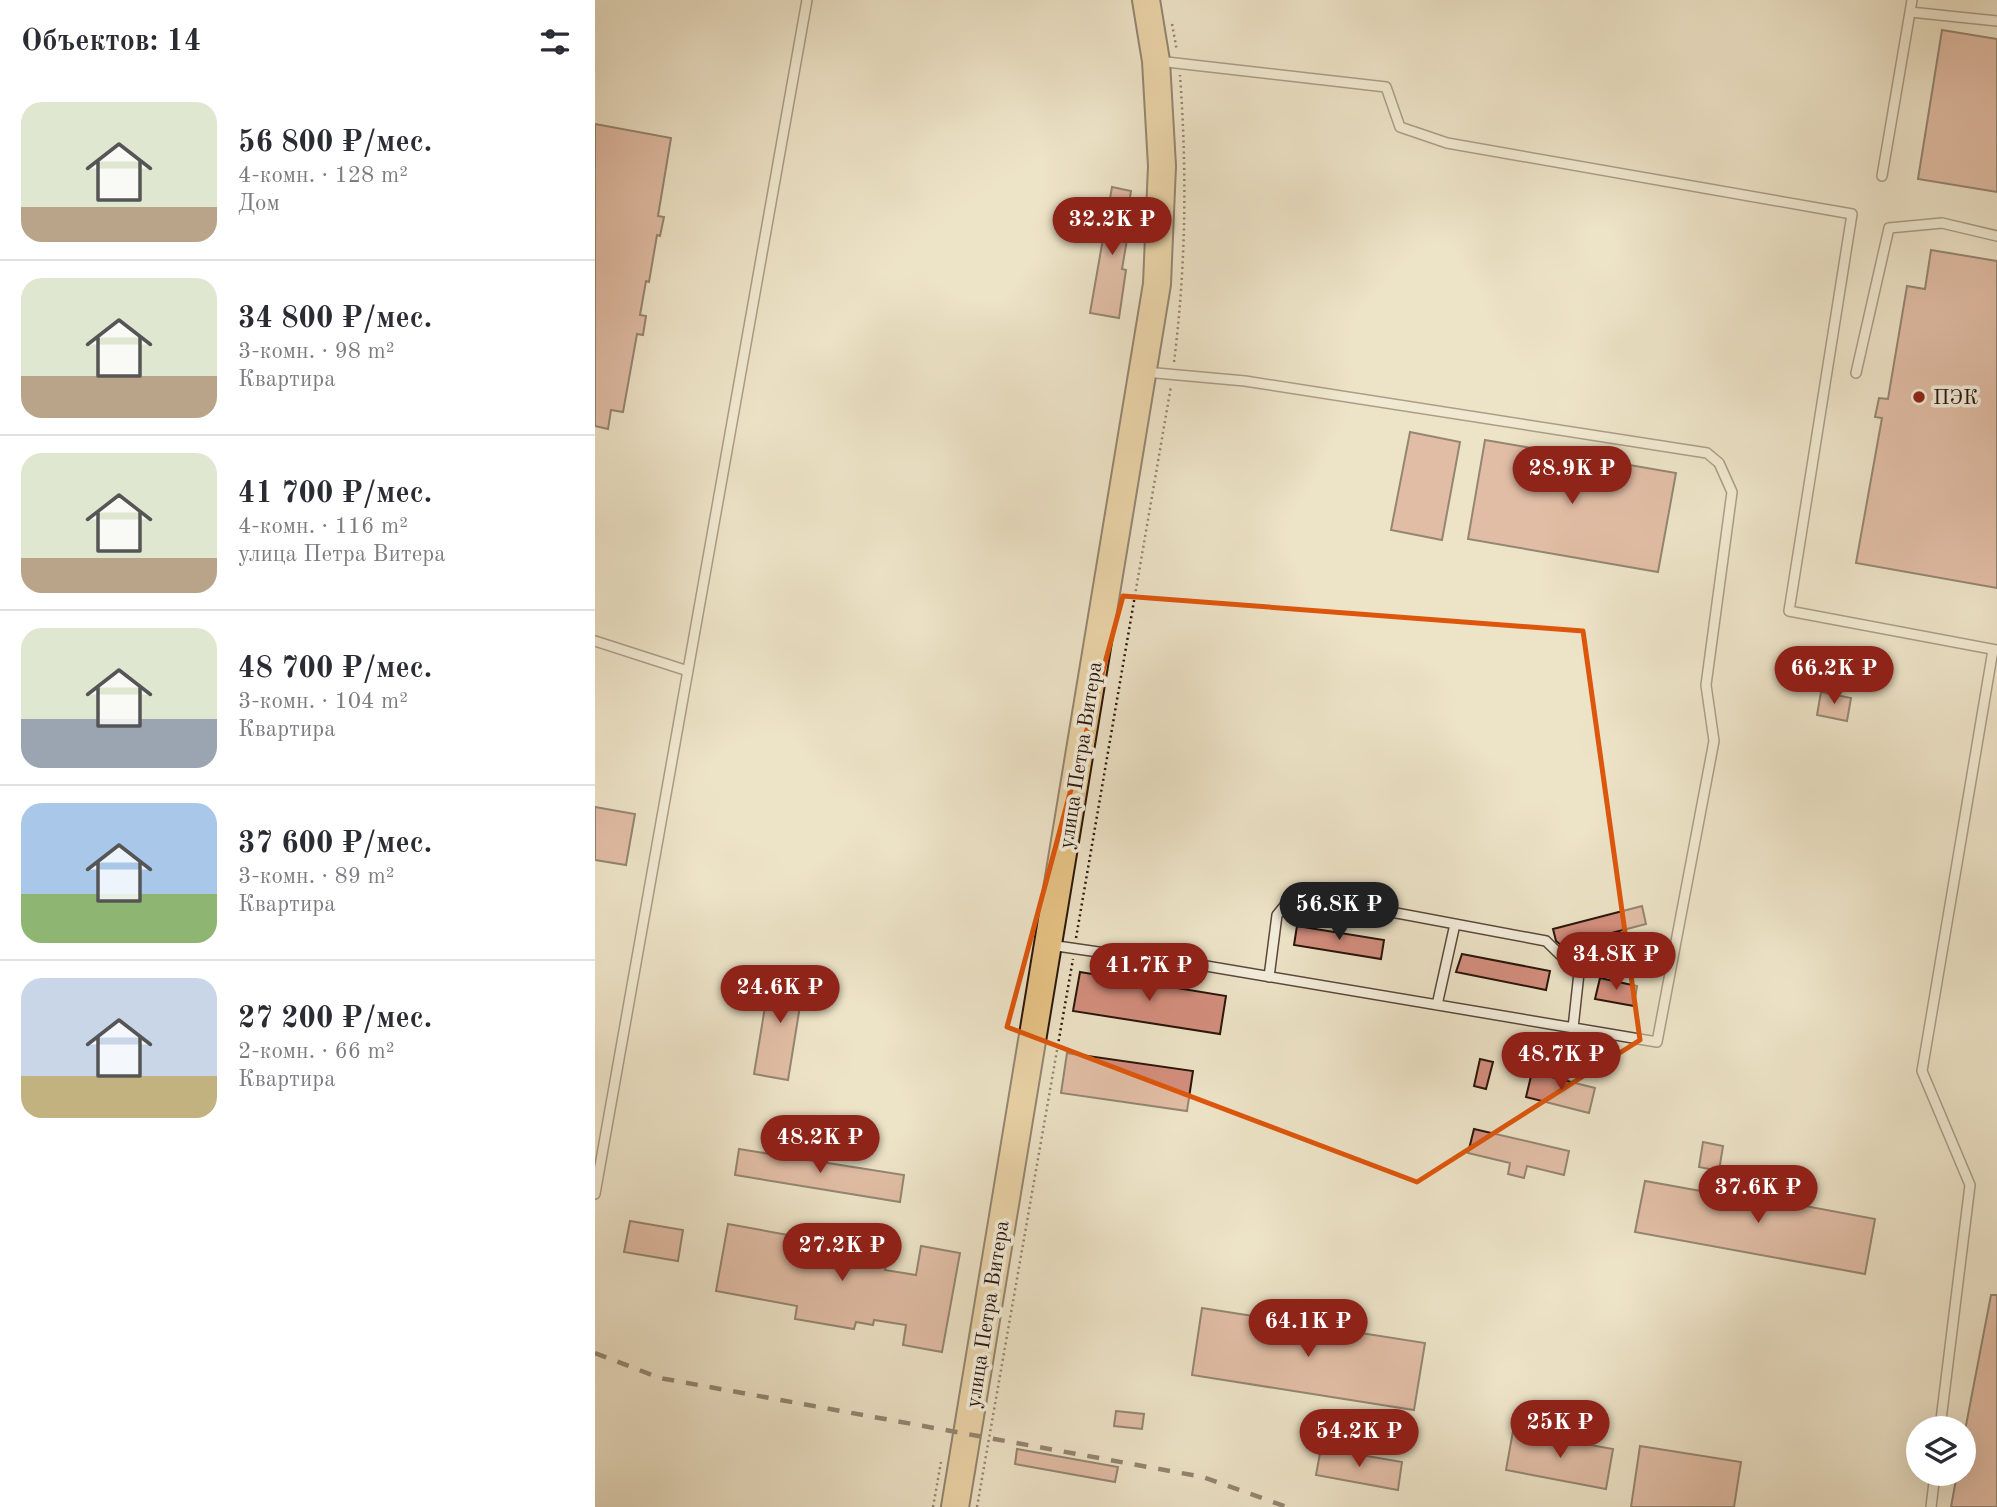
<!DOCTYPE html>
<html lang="ru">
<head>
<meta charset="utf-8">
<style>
	:root { --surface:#fff; --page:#f2f2f3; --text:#2b2b33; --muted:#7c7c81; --line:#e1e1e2; --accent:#8f2418 }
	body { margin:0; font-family:"Old Standard TT",serif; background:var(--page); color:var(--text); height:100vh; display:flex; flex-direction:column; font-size:26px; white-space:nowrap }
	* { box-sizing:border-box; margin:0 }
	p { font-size:23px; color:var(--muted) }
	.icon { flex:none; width:38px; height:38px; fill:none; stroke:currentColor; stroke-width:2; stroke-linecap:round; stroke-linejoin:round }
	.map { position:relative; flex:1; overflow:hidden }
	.panel { display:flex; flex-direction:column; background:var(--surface); width:595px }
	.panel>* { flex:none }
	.fabs { position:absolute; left:1311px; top:1416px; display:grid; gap:14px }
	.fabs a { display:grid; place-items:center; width:70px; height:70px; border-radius:50%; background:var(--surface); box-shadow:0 7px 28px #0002; font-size:35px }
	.price { position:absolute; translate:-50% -60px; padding:0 16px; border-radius:24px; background:var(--accent); color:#fff; font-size:23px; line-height:46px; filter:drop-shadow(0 2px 4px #0008) }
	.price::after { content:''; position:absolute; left:50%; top:42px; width:21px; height:16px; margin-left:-10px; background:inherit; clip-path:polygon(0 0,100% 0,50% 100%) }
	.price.on { background:#222; color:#fff }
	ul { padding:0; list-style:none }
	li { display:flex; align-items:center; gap:21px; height:175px; padding:0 21px }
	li+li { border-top:2px solid var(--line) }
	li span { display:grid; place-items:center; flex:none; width:196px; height:140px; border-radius:21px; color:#555 }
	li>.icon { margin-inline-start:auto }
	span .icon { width:84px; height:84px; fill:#fffc; stroke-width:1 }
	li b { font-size:30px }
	h2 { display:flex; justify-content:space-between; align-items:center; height:84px; padding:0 21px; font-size:30px }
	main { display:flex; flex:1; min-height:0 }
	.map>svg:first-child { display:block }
</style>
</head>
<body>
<main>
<section class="panel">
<h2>Объектов: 14<svg class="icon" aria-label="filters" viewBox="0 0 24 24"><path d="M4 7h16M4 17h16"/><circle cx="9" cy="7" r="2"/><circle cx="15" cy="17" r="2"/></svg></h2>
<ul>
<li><span style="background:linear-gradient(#dfe7d0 75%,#b9a48a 0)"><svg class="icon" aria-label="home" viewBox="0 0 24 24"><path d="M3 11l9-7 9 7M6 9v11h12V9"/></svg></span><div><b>56 800 ₽/мес.</b><p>4-комн. · 128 m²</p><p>Дом</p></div></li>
<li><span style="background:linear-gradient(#dfe7d0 70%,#b9a48a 0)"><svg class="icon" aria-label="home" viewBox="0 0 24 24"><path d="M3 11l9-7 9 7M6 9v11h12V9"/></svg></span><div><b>34 800 ₽/мес.</b><p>3-комн. · 98 m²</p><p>Квартира</p></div></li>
<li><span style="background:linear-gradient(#dfe7d0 75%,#b9a48a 0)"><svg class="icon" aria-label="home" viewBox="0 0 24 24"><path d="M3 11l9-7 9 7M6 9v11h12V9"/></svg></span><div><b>41 700 ₽/мес.</b><p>4-комн. · 116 m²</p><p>улица Петра Витера</p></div></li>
<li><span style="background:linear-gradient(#dfe7d0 65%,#9aa5b1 0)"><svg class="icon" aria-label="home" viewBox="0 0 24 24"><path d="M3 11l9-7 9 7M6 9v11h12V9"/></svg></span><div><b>48 700 ₽/мес.</b><p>3-комн. · 104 m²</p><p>Квартира</p></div></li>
<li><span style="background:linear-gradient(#a9c7e8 65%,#8fb573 0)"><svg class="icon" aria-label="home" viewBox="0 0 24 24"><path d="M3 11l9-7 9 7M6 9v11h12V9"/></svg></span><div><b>37 600 ₽/мес.</b><p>3-комн. · 89 m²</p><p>Квартира</p></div></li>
<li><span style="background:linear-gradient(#c9d6e8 70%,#c2b280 0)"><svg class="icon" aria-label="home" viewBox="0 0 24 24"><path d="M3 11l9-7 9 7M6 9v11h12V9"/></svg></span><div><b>27 200 ₽/мес.</b><p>2-комн. · 66 m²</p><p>Квартира</p></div></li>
</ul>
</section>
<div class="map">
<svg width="1402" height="1507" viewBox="0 0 1402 1507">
	<rect width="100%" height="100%" fill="#ede3c7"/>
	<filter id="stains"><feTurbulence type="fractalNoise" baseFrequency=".00286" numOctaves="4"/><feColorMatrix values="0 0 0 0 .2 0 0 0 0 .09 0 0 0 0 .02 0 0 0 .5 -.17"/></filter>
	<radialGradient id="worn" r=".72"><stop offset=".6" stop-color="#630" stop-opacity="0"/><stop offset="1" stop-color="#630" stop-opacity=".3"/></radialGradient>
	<path fill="#d38e7d" stroke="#29150c" stroke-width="2" d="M1347,30L1402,39V192L1323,179Z
		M0,124L76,138L63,216L69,217L65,236L62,235L54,282L51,281L45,315L51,316L48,335L42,334L28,412L16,410L13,429L0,426Z
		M517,187L536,191L531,222H535L527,269L531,270L524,318L495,313Z
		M1336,250L1402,261V588L1261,563L1287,418L1280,417L1284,398L1293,399L1312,286L1330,289Z
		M815,432L865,442L847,540L796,530Z
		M890,440L1081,473L1063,572L873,539Z
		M1226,692L1256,698L1252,721L1222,715Z
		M0,807L40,814L31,865L0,860Z
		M1047,906L1051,924L967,946L961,941L958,929Z
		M702,926L789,940L786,959L699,945Z
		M867,954L955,971L951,990L861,972Z
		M176,970L210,975L193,1080L159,1074Z
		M485,972L631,996L625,1034L478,1011Z
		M1005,978L1042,986L1039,1006L1000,999Z
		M472,1053L598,1071L592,1111L466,1093Z
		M885,1059L898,1062L891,1089L879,1086Z
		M937,1072L1000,1088L994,1113L931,1097Z
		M879,1129L974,1151L969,1175L932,1166L929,1178L913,1174L915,1163L873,1153Z
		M1108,1142L1128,1146L1124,1171L1104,1167Z
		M144,1149L309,1175L305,1202L140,1175Z
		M1173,1172L1199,1177L1194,1203L1280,1219L1270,1274L1040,1232L1050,1181L1167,1202Z
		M35,1221L88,1230L83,1261L29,1252Z
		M133,1224L204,1237L203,1241L265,1252L266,1247L293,1252L290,1270L321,1275L326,1246L365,1253L347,1352L308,1345L311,1325L279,1320L278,1325L261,1322L259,1329L200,1319L202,1306L121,1291Z
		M1396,1295H1402V1507H1356L1362,1474H1368V1441Z
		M607,1308L830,1343L819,1410L597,1375Z
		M521,1411L549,1414L547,1429L519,1426Z
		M918,1431L1018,1449L1011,1489L911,1470Z
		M1045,1446L1146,1462L1139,1507H1036Z
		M726,1448L807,1462L803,1490L721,1475Z
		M422,1449L523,1467L520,1482L420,1464Z"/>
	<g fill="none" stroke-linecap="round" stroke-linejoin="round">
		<g stroke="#5a483b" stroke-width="12">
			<path id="service" d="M1317,0L1315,12L1402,21
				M563,61L791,87L805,127L852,143L1257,214L1194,611L1402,650
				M1287,176L1315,12
				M550,372L650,381L1112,453L1124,463L1137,492L1111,685L1119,741L1062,1042L558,957
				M1261,373L1294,228L1347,223L1402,236
				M0,641L93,671
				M455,945L538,957
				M674,977L682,915L695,899L716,897L951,941L984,973L978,1028
				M842,1005L860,924
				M0,1194L212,0
				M1345,1428L1375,1185L1327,1071L1398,650
				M1336,1507L1340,1474"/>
		</g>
		<g stroke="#29150c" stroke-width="30">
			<path id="primary" d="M360,1507L562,284L567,166L561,61L551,0"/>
		</g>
		<path stroke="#29150c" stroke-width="2.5" stroke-dasharray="2 3.5" stroke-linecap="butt" d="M577,24L582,51
			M579,362C591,266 592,172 585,75
			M481,938L576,386
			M338,1507L346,1462
			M382,1507L478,959"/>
		<use href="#service" stroke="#f3eddb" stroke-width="9"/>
		<use href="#primary" stroke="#e6c284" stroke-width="26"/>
		<path stroke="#29150c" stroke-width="4.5" stroke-dasharray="12 12" stroke-linecap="butt" d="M0,1353L65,1378L608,1477L692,1507"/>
	</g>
	<path d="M0 0H1402V1507H0ZM528,596L988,631L1045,1040L822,1182L412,1027Z" fill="#ede3c7" fill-opacity=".55" fill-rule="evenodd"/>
	<path fill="none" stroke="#de560c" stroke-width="5" stroke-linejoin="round" d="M528,596L988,631L1045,1040L822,1182L412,1027Z"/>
	<circle fill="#8f2418" stroke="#f3eddb" stroke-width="2.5" cx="1324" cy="397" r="7"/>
	<g text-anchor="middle" stroke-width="7" stroke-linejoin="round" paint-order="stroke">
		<g font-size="21" fill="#29150c" stroke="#f3eddb" text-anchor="start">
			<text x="1338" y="404">ПЭК</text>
		</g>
		<g font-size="21" fill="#29150c" stroke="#f3eddb">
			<text transform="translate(485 755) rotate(-81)" y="7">улица Петра Витера</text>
			<text transform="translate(392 1314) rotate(-81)" y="7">улица Петра Витера</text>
		</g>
	</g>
	<rect width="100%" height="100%" filter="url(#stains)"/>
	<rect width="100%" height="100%" fill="url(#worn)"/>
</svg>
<div class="fabs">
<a><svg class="icon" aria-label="layers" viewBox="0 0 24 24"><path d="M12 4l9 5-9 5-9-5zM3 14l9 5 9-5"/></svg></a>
</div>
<b class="price" style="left:517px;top:257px">32.2K ₽</b>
<b class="price" style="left:977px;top:506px">28.9K ₽</b>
<b class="price" style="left:1239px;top:706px">66.2K ₽</b>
<b class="price on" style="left:744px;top:942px">56.8K ₽</b>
<b class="price" style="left:1021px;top:992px">34.8K ₽</b>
<b class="price" style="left:554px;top:1003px">41.7K ₽</b>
<b class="price" style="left:185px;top:1025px">24.6K ₽</b>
<b class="price" style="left:966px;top:1092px">48.7K ₽</b>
<b class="price" style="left:225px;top:1175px">48.2K ₽</b>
<b class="price" style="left:1163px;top:1225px">37.6K ₽</b>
<b class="price" style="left:247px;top:1283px">27.2K ₽</b>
<b class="price" style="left:713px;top:1359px">64.1K ₽</b>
<b class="price" style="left:965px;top:1460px">25K ₽</b>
<b class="price" style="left:764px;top:1469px">54.2K ₽</b>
</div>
</main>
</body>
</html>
